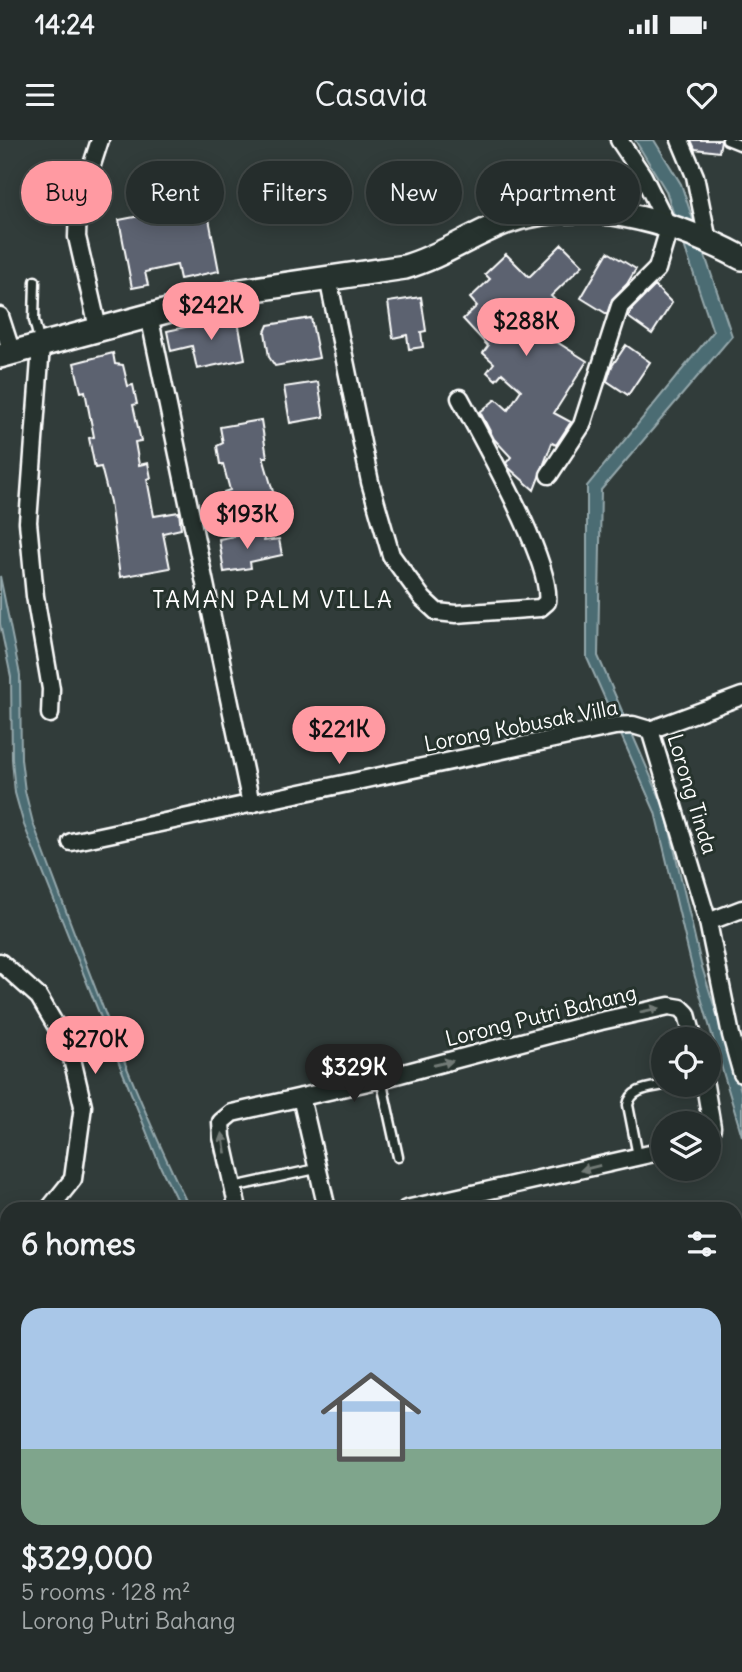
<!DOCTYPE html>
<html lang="en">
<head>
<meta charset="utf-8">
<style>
	:root { --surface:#252d2c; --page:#313938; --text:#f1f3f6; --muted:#a3a8a9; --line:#424948; --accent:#ff9aa2 }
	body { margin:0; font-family:Delius,sans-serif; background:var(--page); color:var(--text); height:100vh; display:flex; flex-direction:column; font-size:26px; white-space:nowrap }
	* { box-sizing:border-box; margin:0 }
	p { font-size:23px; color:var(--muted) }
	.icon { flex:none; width:38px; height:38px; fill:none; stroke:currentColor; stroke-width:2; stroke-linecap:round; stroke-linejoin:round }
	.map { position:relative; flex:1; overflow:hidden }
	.details { position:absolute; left:0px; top:1062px; width:742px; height:471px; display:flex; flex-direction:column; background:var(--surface); border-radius:21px 21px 0 0; box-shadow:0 4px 18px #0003,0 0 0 2px var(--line) }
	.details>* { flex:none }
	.hud { position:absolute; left:21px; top:21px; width:700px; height:63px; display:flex; gap:14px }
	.tools { position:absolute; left:651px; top:887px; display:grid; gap:14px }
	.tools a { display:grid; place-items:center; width:70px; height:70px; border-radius:50%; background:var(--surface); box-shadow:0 4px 18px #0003,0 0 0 2px var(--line); font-size:35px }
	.price { position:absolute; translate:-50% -60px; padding:0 16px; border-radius:24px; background:var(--accent); color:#111; font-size:23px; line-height:46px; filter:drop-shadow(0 2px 4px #0008) }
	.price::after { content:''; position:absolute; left:50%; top:42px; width:21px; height:16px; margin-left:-10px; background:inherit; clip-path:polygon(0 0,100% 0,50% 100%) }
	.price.on { background:#222; color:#fff }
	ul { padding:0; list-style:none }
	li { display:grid; align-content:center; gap:14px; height:371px; padding:0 21px }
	li span { display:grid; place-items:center; height:217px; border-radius:21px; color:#555 }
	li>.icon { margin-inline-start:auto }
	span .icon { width:126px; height:126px; fill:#fffc; stroke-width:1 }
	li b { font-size:30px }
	h2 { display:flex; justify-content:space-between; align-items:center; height:84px; padding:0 21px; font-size:30px }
	.tag { padding:0 24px; border-radius:32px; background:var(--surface); box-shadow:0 4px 18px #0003,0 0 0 2px var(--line); font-size:24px; line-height:63px }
	.tag.on { background:var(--accent); color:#111 }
	.status { display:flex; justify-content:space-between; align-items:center; height:49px; padding:0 35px; background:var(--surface); direction:ltr }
	.status svg { height:19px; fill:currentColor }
	header { display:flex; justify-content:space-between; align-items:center; height:91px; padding:0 21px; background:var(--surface); font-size:32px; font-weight:600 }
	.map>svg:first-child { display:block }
</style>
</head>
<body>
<div class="status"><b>14:24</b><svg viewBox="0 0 49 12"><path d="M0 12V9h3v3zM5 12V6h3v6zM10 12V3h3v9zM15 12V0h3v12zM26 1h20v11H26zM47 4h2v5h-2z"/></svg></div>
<header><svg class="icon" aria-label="menu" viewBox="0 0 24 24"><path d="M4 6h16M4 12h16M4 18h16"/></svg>Casavia<svg class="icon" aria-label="heart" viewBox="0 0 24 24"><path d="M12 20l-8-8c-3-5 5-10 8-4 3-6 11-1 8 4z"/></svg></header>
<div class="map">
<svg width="742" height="1532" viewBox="0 0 742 1532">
	<rect width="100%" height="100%" fill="#313c3a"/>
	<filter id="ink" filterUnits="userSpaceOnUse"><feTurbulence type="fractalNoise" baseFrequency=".0143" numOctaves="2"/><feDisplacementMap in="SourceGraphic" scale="14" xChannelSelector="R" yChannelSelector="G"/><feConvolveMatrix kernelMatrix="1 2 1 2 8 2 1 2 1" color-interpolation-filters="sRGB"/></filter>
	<g filter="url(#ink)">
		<path fill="#3e474a" d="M216,1526H450L454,1532H213Z"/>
		<path fill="#4c6c73" stroke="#94a7ab" stroke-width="2" d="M635,0H654L681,44L732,196L601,350L598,516L665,669L701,824L742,954V996L692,827L655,672L587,518V346L713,192L666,51Z
			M0,436L20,535L21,619L25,651L33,683C82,813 129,945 190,1069H181L161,1028L24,685L15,653L12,619L11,537L0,484Z"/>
		<path fill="#5b6270" stroke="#fff" stroke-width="2" d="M691,0H721L719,12L695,9Z
			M206,63L219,131L180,139L177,125L145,132L148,145L132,148L119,80Z
			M562,104L583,125L551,156L561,166L538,190L587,221L554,273L571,282L556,305L552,303L534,350L509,328L506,323L511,317L494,299L480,272L496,259L508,270L521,250L502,233L496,240L487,232L494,223L483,213L488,206L463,179L477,166L470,158L490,139L485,134L506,114L529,137Z
			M608,112L636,129L627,144L612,159L607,174L581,158Z
			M655,146L672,163L652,194L628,177L632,169Z
			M421,157L426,191L421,192L423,207L409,209L407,195L393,198L388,162Z
			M237,176L245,219L197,229L192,206L171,211L167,191Z
			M311,178L319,218L275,226L269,217L265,192L268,185Z
			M626,205L650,222L628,255L607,241L612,226Z
			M113,213L115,224L123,225L128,246L133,245L137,264L133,265L141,301L135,302L139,325L148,323L151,338L147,339L154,376L179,372L181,389L163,393L170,428L120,437L110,362L101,327L95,328L89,298L94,297L85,251L81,252L74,223Z
			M318,242L324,277L290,283L284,247Z
			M261,280L267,317H263L274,355L241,365L243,371L231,375L224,352L230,350L223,324H220L217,306L223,303L220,287Z
			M262,391L264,401L279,399L282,415L250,422L251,428L224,432L219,399Z"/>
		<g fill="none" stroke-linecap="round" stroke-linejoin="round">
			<g stroke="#fff" stroke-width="13">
				<path id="service" d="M727,0L742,6
					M35,141L34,180L40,204
					M381,939L398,1017
					M638,1016L628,965C631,948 651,948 665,945
					M233,1047L316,1029
					M735,1233L741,1286L735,1309
					M0,1343L3,1350L0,1365
					M735,1478L742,1490
					M600,1526L604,1532
					M715,1532L717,1526"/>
			</g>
			<g stroke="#fff" stroke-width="21">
				<path id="minor" d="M619,0L643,36L667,84
					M680,0L695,36L708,101
					M328,138L370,342L391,415L423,459L437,472L456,474L540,468L547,462C553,422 481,298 460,258
					M149,175L251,664
					M0,176L12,213
					M98,188L77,97L78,68L100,0
					M41,206L28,382L35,456L51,549L50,574
					M549,335L582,285L620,166L657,129L670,85
					M650,590L708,782L731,895L742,934
					M650,590L742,556
					M71,702L615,586L633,585L650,590
					M708,782L742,769
					M0,822L39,857L70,910L83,966L73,1039L49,1069
					M705,945L712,987L709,1001
					M301,957L327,1069
					M238,1069L222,997L221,982L232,973L381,939L601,881L669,866L681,868L687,874L694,900
					M406,1069L663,1011
					M0,1141L7,1124
					M735,1287L742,1286
					M0,1426L7,1429
					M0,1525L7,1508
					M555,1526L560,1532"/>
			</g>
			<g stroke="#fff" stroke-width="28">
				<path id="secondary" d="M0,216L241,151L405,127C440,117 470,96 503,83C583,54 671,80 742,118"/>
			</g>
			<use href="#service" stroke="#26332d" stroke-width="8"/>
			<use href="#minor" stroke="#26332d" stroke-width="16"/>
			<use href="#secondary" stroke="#26332d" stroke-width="23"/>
		</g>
		<defs><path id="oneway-solid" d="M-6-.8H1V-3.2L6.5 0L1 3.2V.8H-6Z" transform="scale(1.75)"/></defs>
		<g fill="#727a76">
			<use href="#oneway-solid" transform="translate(650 870) rotate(-12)"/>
			<use href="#oneway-solid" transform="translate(443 923) rotate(-13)"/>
			<use href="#oneway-solid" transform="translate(224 1003) rotate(-99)"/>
			<use href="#oneway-solid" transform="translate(590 1028) rotate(166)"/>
		</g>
	</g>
	<g text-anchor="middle" stroke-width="6" stroke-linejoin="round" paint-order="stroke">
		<g font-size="21" fill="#fff" stroke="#26332d">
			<text transform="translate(521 586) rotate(-11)" y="7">Lorong Kobusak Villa</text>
			<text transform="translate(692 654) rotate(73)" y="7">Lorong Tinda</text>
			<text transform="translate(541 876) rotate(-14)" y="7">Lorong Putri Bahang</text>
		</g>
		<g font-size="23" letter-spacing="2" fill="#fff" stroke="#26332d">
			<text x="273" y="468">TAMAN PALM VILLA</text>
		</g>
	</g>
</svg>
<div class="tools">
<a><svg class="icon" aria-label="locate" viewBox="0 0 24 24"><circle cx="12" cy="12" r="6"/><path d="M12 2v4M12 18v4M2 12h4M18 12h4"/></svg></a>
<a><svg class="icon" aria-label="layers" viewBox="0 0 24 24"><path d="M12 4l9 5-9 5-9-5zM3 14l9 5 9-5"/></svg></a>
</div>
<b class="price" style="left:211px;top:202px">$242K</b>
<b class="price" style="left:526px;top:218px">$288K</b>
<b class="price" style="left:247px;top:411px">$193K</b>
<b class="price" style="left:339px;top:626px">$221K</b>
<b class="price" style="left:95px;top:936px">$270K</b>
<b class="price on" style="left:354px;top:964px">$329K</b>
<div class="hud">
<a class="tag on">Buy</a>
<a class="tag">Rent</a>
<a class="tag">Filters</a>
<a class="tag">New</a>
<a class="tag">Apartment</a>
</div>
<section class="details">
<h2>6 homes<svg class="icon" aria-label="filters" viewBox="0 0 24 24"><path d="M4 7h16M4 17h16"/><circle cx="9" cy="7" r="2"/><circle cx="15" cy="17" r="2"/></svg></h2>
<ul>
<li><span style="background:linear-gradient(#a9c7e8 65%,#7fa58c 0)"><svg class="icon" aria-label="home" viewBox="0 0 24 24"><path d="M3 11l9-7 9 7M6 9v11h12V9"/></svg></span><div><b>$329,000</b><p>5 rooms · 128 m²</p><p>Lorong Putri Bahang</p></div></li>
</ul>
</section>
</div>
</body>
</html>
